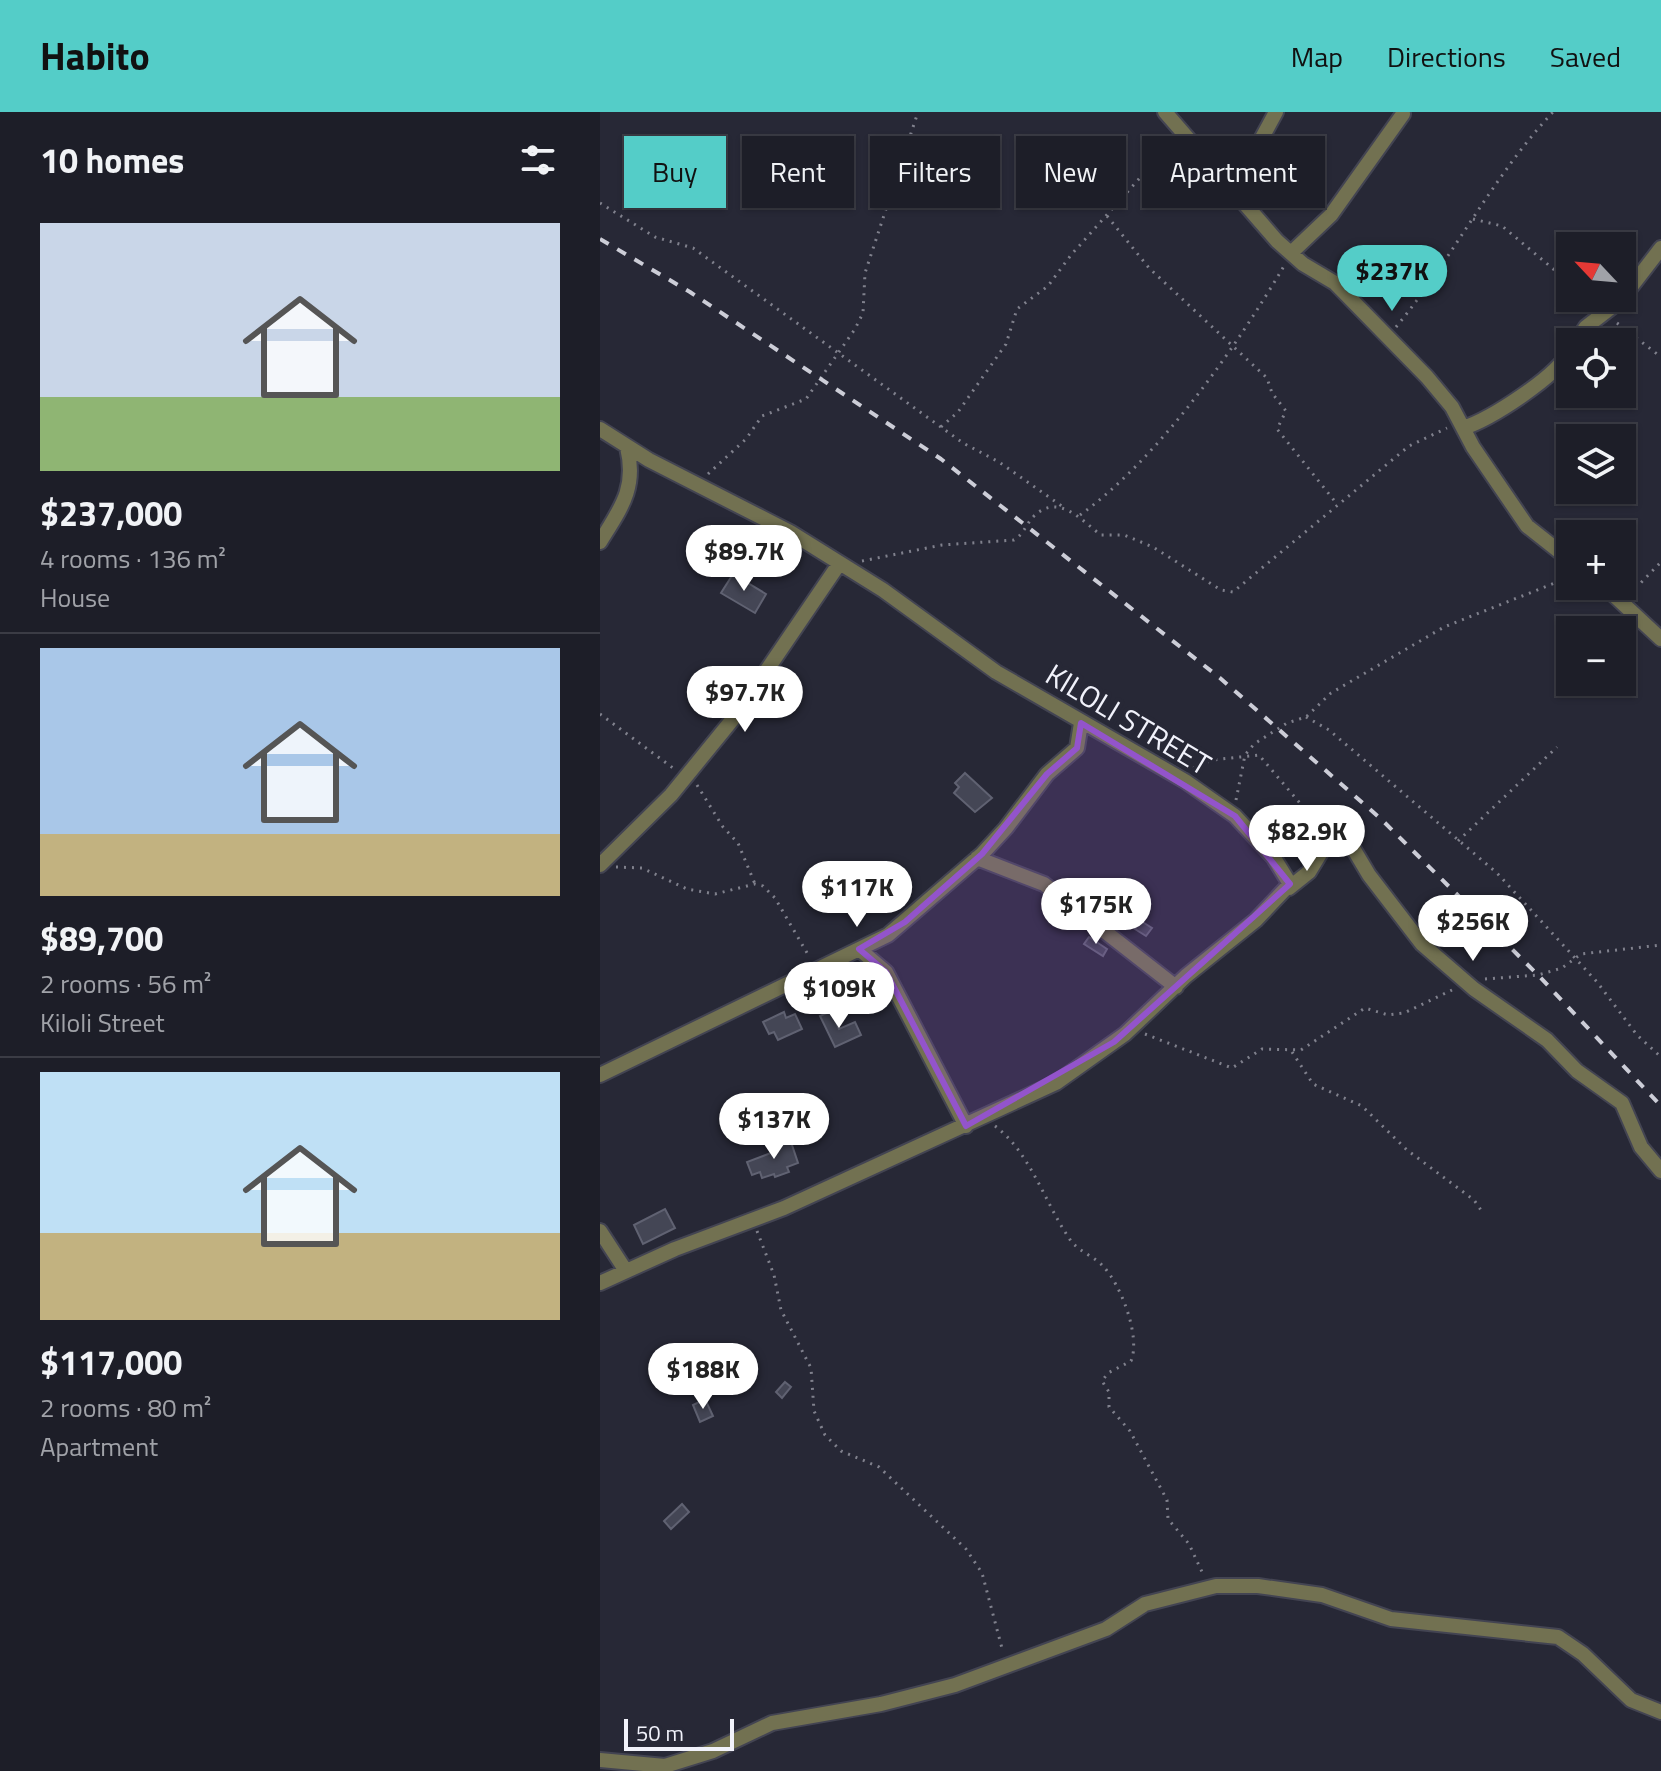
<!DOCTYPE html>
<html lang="en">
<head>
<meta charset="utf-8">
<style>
	:root { --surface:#1d1e28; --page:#2a2b34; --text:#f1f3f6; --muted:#a0a2a8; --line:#3b3c45; --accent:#54cdc8 }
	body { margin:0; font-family:"Titillium Web",sans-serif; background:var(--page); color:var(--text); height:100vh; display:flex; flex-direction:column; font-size:30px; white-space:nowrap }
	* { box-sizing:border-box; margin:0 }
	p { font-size:26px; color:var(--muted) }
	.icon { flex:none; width:44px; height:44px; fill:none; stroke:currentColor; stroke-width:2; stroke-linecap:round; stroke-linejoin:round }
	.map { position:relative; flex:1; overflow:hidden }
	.drawer { display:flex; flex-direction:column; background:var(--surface); width:600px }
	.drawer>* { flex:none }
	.hud { position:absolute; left:24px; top:24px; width:760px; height:72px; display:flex; gap:16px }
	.needle { width:52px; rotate:296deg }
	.tools { position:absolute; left:956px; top:120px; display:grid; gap:16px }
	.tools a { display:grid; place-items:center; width:80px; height:80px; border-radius:0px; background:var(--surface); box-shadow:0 2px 6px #0004,0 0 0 2px var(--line); font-size:40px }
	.scale { position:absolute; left:24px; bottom:20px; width:110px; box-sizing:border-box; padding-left:8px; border:4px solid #f1f2fb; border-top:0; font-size:22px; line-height:28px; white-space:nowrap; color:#f1f2fb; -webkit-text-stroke:6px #272836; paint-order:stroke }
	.price { position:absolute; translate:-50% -68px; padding:0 18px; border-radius:28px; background:#fff; color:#222; font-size:26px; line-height:52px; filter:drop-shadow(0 2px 4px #0008) }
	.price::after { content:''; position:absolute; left:50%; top:48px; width:24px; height:18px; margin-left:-12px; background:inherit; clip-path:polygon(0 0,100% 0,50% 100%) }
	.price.on { background:var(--accent); color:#111 }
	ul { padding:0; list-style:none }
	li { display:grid; align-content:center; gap:16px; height:424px; padding:0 40px }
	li+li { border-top:2px solid var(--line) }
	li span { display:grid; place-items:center; height:248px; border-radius:0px; color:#555 }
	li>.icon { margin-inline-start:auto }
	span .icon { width:144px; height:144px; fill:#fffc; stroke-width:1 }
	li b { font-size:34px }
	h2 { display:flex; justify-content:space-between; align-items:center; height:96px; padding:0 40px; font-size:34px }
	.pill { padding:0 28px; border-radius:0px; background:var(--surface); box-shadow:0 2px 6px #0004,0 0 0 2px var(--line); font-size:28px; line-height:72px }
	.pill.on { background:var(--accent); color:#111 }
	header { display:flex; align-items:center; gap:48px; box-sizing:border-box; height:112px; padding:0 40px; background:var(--accent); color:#111 }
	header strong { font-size:38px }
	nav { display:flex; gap:44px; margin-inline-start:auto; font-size:28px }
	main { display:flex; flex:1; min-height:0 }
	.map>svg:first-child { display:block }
</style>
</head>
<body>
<header>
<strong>Habito</strong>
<nav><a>Map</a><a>Directions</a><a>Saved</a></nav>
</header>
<main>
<section class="drawer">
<h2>10 homes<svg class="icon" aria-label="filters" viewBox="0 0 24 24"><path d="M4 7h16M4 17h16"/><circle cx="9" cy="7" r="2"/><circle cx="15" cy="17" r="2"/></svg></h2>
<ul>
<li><span style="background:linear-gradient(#c9d6e8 70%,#8fb573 0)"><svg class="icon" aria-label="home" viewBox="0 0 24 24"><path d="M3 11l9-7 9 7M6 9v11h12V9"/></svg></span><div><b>$237,000</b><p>4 rooms · 136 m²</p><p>House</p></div></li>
<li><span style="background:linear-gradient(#a9c7e8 75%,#c2b280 0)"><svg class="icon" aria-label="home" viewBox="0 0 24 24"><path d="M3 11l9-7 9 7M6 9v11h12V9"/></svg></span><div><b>$89,700</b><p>2 rooms · 56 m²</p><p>Kiloli Street</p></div></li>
<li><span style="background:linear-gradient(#bfe0f5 65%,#c2b280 0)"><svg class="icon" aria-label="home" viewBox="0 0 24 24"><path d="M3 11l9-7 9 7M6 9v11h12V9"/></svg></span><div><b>$117,000</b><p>2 rooms · 80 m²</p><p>Apartment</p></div></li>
</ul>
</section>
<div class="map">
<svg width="1061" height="1659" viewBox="0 0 1061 1659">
	<rect width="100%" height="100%" fill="#272836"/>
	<path fill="#444655" stroke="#606272" stroke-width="2" d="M133,462L166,482L155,501L121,481Z
		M365,661L392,686L375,700L354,681L359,675L355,671Z
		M541,809L552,816L546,824L535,817Z
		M489,825L507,837L503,844L484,832Z
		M231,899L239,917L255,910L261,923L235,935L220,904Z
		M184,900L186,906L195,902L202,917L178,928L174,920L169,922L163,910Z
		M180,1030L182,1033L191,1030L198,1051L187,1055L189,1060L175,1065L174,1062L162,1066L160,1060L152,1063L147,1050L171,1041L168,1034Z
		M65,1097L75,1116L43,1132L34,1113Z
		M185,1270L191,1275L182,1286L176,1280Z
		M105,1287L113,1304L100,1310L93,1293Z
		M82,1392L89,1400L71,1417L64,1409Z"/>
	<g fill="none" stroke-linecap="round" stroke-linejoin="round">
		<g stroke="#434452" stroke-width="18">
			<path id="street" d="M565,0L677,129L703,152L735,171L827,265L852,295L873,335L927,414L970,448
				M630,76L645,57L676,0
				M691,141L731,103L803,2
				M976,230L986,215L1021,188L1061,136
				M863,316C891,307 956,265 970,239
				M0,317L49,348L190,420L283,478L396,560L585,669L635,704L674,746L690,772L656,808L586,864L525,922L456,971L184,1096L75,1137L0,1171
				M0,430C21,396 37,376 27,335
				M1004,474L1061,527
				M377,746L444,772L576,875
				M0,753L71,683L137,602L239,452
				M689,776L709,760L729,727L733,725L750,731L769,763L822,832L874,877L947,928L977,959L1022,991L1041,1035L1061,1059
				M259,837L286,860L366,1014
				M0,963L288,823L382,742L406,716L447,662L477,636L481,611
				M0,1119L26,1159
				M0,1648L65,1654L113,1639L172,1611L281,1592L355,1573L506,1517L545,1492L616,1474H658L722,1483L791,1507L958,1525L983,1542L1031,1588L1061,1600"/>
		</g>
		<path stroke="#80818d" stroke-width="3" stroke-dasharray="2 6" stroke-linecap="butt" d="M0,91L55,125L93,136L363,331L399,350L466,397
			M507,104L549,156L667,266L672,281L686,299L677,317L737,392
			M873,107L902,114L970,171
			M1017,211L1061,245
			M796,215C853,146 892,65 953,0
			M341,315L358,300L406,232L417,197L448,174L471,143L572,30
			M108,362L146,327L162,304L206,287L255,217L263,201L265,161L318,0
			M480,403C559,346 635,237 684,154
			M262,449L342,433L414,428C424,422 426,412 434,404C459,380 483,410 501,423H524L553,435L621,478L633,480L809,334L847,316
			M1030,482L1061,450
			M0,602L73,656
			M706,605L729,618L897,761L997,870L1037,923L1061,945
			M593,656L612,648L659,643L721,716
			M97,673L123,715L138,731L155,772
			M636,688L645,643L654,632L687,611L706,605L731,581L844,515L970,465
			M858,729L957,635
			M16,755L42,756L87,777L115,782L155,772L163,774L175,786L210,846
			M885,867L938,863L962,856L981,842L1061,833
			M545,922L632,956L662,937L701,938L765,896L788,903L804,901L852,878
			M692,940L713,972L762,994L807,1038L874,1088L883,1101
			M395,1014C430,1040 445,1091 469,1126C477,1139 492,1143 502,1153C521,1172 541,1225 531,1249L508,1261L502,1269L509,1280V1295L530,1319L567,1388L568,1407L589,1432L603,1462
			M157,1119L174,1163L181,1198L211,1256L214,1299L225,1323L241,1339L279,1355L366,1437L382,1461L403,1540"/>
		<use href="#street" stroke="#727151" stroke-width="14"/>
		<path stroke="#cccdd7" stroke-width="4" stroke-dasharray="10 10" stroke-linecap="butt" d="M0,127L90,180L341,347L620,566L781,707L938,863L1061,994"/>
	</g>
	<path fill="#9354cb" fill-opacity="0.2" stroke="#9354cb" stroke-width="6" stroke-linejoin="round" d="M481,611L635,704L690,772L514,930L366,1014L286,860L259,837L305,810L382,742L447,662L477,636Z"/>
	<g text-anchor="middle" stroke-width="8" stroke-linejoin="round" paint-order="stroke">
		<g font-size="30" fill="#f1f2fb" stroke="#272836">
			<text transform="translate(528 608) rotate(31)" y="10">KILOLI STREET</text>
		</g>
	</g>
</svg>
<div class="tools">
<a><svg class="needle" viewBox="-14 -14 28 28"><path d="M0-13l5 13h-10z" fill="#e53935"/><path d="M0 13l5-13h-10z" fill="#a0a2a8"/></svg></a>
<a><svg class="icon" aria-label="locate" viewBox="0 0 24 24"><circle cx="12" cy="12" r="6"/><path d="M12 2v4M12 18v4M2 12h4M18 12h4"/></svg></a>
<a><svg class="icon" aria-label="layers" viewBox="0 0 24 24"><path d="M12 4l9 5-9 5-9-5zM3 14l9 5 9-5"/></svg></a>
<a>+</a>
<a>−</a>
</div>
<div class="scale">50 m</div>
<b class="price on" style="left:792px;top:201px">$237K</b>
<b class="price" style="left:144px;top:481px">$89.7K</b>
<b class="price" style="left:145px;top:622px">$97.7K</b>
<b class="price" style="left:707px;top:761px">$82.9K</b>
<b class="price" style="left:257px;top:817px">$117K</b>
<b class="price" style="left:496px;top:834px">$175K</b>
<b class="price" style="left:873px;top:851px">$256K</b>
<b class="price" style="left:239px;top:918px">$109K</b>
<b class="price" style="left:174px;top:1049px">$137K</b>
<b class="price" style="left:103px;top:1299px">$188K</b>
<div class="hud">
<a class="pill on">Buy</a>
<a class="pill">Rent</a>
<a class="pill">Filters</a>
<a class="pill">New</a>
<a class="pill">Apartment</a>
</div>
</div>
</main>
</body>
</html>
